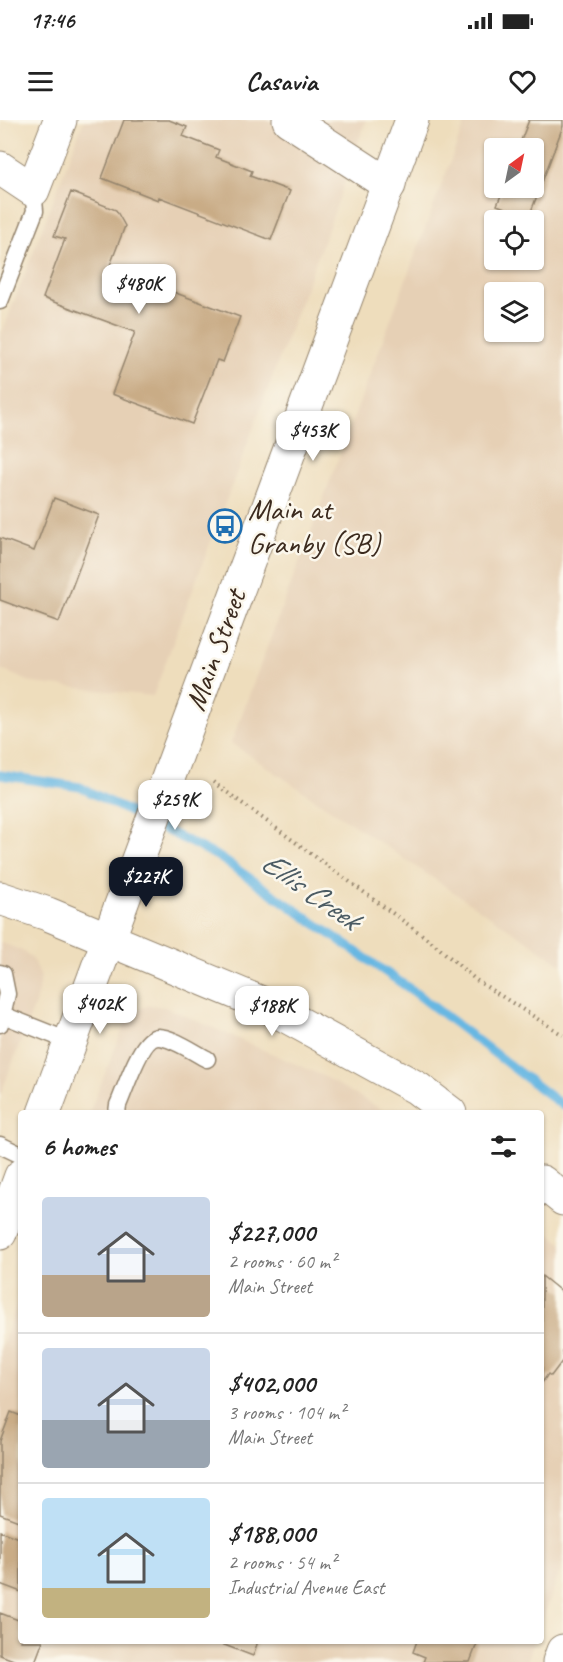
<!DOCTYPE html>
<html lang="en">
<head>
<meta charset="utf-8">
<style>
	:root { --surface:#fff; --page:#f6f6f6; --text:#222; --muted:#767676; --line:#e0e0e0; --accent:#111827 }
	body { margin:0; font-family:Caveat,sans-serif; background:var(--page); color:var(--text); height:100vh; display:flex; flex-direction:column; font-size:22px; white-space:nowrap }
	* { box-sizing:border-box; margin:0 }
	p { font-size:20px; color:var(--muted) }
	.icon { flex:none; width:33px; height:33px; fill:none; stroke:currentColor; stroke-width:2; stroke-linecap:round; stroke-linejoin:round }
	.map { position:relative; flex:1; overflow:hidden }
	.details { position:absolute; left:18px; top:990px; width:526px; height:534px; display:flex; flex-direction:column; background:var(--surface); border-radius:6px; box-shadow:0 2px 4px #0004 }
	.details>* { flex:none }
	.needle { width:39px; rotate:33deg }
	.tools { position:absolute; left:484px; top:18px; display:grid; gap:12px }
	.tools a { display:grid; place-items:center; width:60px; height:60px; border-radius:6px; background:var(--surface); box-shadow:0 2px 4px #0004; font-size:30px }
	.price { position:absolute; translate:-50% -51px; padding:0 14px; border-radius:12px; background:#fff; color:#222; font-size:20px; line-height:39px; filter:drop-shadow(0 2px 3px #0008) }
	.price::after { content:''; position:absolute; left:50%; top:36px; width:18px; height:14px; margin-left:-9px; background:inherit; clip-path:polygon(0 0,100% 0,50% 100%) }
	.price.on { background:var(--accent); color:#fff }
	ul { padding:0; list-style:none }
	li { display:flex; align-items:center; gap:18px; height:150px; padding:0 24px }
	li+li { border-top:2px solid var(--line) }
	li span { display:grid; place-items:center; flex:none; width:168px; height:120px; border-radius:6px; color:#555 }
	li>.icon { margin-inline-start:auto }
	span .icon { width:72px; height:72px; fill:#fffc; stroke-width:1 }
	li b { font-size:26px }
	h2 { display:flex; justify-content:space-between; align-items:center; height:72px; padding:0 24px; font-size:26px }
	.status { display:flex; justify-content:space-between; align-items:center; height:42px; padding:0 30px; background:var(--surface); direction:ltr }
	.status svg { height:16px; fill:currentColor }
	header { display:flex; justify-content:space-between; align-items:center; height:78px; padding:0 24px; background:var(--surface); font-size:27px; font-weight:700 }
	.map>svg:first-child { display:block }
</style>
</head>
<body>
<div class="status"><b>17:46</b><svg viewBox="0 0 49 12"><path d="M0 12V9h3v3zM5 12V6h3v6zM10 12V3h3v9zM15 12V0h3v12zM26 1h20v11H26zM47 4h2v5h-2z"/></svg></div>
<header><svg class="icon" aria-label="menu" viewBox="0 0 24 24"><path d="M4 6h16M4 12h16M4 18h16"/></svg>Casavia<svg class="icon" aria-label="heart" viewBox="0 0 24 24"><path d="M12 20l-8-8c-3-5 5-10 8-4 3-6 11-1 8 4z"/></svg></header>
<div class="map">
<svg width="563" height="1542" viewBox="0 0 563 1542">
	<rect width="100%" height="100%" fill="#fbf7ec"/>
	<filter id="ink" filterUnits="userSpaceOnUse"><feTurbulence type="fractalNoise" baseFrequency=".0167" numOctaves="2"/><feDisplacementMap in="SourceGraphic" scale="12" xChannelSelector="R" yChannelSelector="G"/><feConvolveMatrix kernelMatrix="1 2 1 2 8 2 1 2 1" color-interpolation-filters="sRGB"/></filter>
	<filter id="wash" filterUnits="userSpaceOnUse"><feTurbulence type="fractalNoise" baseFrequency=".008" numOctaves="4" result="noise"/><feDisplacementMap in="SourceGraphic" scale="24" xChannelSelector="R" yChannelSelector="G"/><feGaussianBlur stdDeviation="1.35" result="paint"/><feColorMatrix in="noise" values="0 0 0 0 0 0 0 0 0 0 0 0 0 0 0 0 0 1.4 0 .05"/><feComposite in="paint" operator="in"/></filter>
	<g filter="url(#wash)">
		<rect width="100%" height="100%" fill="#eeddbc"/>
		<path fill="#e6d0b5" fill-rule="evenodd" d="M84,0H366L336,87L153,576L33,563L0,549V218Z
			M466,0H563V845L231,623ZM495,28H534V68H495ZM495,100H534V140H495ZM495,172H534V212H495Z
			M0,822L23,831L32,838L41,857L35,884L0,976Z
			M150,885L165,887L321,955L388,993H89L127,899L133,891Z
			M542,1108L563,1124V1443L542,1501Z
			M21,1174V1521H534L527,1542H0V1230Z"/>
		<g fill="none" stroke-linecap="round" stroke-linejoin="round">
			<path stroke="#68b7e2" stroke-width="9" d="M0,655L80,667L219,737L413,871L563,986"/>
		</g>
		<g id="blocks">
			<path fill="#c9ac86" d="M124,0H169L187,7L183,16L219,30L216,37L252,51L250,56L290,71L271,120L159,77L158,80L102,58Z
				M529,0H563V6L529,97L497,85L504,68H534V28H518Z
				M71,72L116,90L125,106L109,148L240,197L223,242L217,240L192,304L112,274L135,212L43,178L65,119L54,116Z
				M54,378L99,395L59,502L0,480V418L34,431Z
				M542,1156L563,1173V1240L551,1256L548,1254L542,1263Z
				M11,1292L21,1296V1402L0,1394V1321Z
				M0,1411L21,1419V1472L0,1464Z
				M0,1493L21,1501V1521H43L35,1542H19L0,1535Z
				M214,1521H258L253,1536Z
				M417,1521H478L470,1542H423L425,1537L413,1532Z"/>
		</g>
	</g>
	<g filter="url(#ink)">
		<use href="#blocks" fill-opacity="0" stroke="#94846d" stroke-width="1.5"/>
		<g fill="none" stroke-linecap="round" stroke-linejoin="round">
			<g stroke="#94846d" stroke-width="19">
				<path id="service" d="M0,181L35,91L33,70
					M0,853L3,854L7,874L0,904
					M3,895L71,922
					M117,993L118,985C125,970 141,917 158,917C172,917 195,933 207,939
					M0,1025L21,1035"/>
			</g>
			<g stroke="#94846d" stroke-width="35">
				<path id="minor" d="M289,0L389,65
					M0,48L33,70L60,0
					M559,1542L563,1531"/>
			</g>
			<g stroke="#94846d" stroke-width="35">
				<path id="tertiary" d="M0,778L48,794L266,885L417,968L450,993
					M542,1062L563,1079"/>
			</g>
			<g stroke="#94846d" stroke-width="35">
				<path id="secondary" d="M44,993L412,0
					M0,1113L21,1056"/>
			</g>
			<path stroke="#94846d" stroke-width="4" stroke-dasharray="1.5 4.5" stroke-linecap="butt" d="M213,662L432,822L476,860L563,915"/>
			<use href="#service" stroke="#fff" stroke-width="16"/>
			<use href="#minor" stroke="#fff" stroke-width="33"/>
			<use href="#tertiary" stroke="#fff" stroke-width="33"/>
			<use href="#secondary" stroke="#fff" stroke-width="33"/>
		</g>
	</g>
	<defs>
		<g id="bus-ring" transform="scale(1.725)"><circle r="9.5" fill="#fbf7ec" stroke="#1f6fb2" stroke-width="1.5"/><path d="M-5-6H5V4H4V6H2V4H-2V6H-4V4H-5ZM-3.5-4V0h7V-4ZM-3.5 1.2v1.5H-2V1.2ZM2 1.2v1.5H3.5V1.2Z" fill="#1f6fb2"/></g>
	</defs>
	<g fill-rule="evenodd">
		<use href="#bus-ring" x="225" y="406"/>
	</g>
	<g text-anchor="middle" stroke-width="5" stroke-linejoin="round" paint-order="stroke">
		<g font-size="30" fill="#3b2a1e" stroke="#fbf7ec" text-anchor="start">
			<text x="248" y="399">Main at<tspan x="248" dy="34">Granby (SB)</tspan></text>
		</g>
		<g font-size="30" fill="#3b2a1e" stroke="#fbf7ec">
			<text transform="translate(215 530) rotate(-70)" y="10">Main Street</text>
		</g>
		<g font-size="32" font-style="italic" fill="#4b5b63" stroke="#fbf7ec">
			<text transform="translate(311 770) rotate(35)" y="11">Ellis Creek</text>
		</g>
	</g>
</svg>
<div class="tools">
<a><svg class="needle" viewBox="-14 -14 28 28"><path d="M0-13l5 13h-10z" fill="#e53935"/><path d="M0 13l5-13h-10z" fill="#767676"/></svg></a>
<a><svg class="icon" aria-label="locate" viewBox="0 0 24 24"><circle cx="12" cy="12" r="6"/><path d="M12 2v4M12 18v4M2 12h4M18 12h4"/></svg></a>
<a><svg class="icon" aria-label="layers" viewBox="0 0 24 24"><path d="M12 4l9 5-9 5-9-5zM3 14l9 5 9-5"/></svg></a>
</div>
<b class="price" style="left:139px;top:195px">$480K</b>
<b class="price" style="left:313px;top:342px">$453K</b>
<b class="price" style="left:175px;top:711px">$259K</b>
<b class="price on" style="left:146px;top:788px">$227K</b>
<b class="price" style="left:100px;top:915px">$402K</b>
<b class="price" style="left:272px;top:917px">$188K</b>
<section class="details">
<h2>6 homes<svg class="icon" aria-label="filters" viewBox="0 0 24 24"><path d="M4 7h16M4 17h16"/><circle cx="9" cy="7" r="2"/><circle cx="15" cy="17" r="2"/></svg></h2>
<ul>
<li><span style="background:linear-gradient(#c9d6e8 65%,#b9a48a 0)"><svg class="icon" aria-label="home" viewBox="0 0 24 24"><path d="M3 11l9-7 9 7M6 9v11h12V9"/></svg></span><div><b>$227,000</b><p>2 rooms · 60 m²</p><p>Main Street</p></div></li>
<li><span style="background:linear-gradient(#c9d6e8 60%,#9aa5b1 0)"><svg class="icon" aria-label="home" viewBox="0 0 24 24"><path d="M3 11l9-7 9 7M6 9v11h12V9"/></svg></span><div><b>$402,000</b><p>3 rooms · 104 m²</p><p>Main Street</p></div></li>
<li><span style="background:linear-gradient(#bfe0f5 75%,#c2b280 0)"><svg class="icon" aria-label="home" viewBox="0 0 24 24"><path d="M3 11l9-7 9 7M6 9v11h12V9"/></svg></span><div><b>$188,000</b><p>2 rooms · 54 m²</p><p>Industrial Avenue East</p></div></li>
</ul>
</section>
</div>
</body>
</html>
